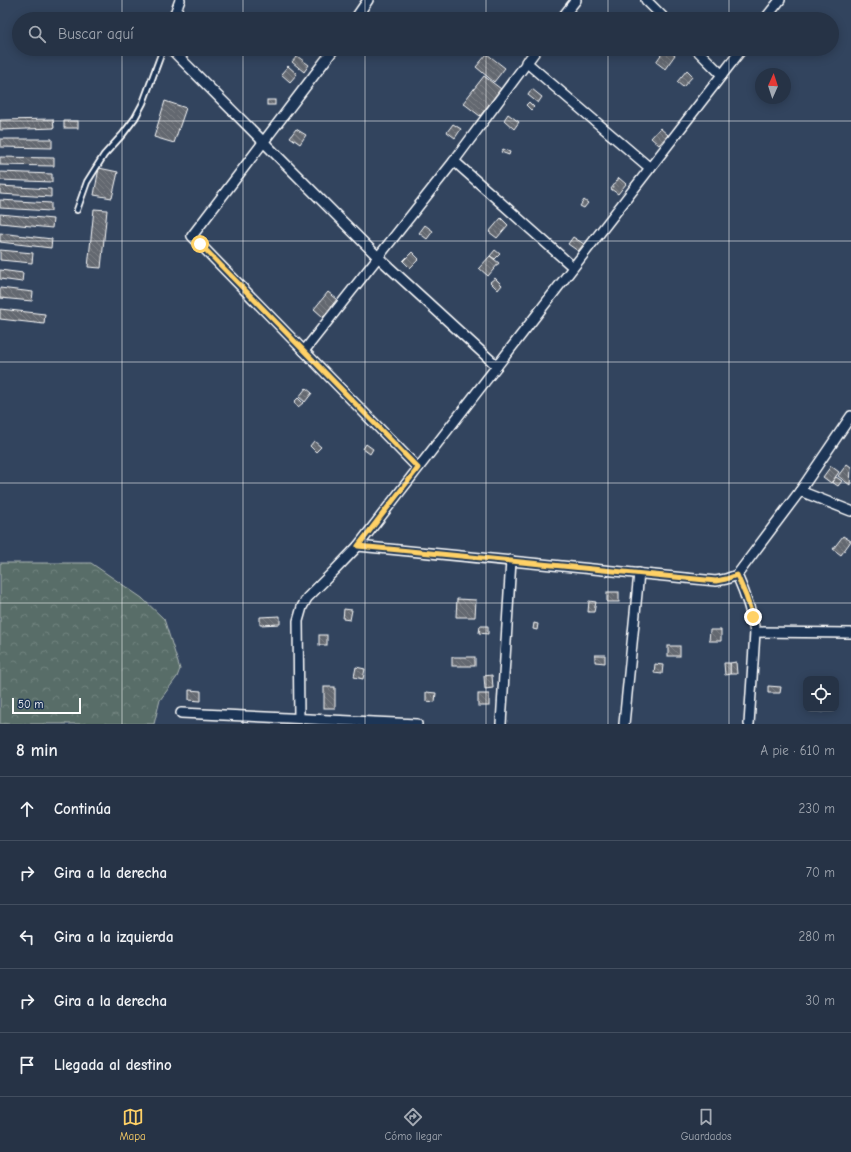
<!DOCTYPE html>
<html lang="es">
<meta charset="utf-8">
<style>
body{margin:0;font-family:"Comic Neue",sans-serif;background:#323f51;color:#f1f3f6}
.controls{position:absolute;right:12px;bottom:12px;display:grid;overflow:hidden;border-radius:8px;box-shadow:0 2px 10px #0003}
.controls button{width:36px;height:36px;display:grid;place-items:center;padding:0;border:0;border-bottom:1px solid #424e5f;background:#263346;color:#f1f3f6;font:20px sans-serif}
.compass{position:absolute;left:755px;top:68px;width:36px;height:36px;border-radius:50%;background:#263346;box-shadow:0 2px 10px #0003;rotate:3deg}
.scale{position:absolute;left:12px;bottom:10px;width:69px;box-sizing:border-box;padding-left:4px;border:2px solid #fff;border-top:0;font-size:11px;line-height:14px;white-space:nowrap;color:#fff;-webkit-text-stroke:3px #1d3557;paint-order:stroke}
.stop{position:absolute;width:12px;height:12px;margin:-9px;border:3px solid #ffd166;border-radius:50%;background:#fff}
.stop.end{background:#ffd166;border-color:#fff;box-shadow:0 1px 4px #0008}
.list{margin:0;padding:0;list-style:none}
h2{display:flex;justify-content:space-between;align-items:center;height:52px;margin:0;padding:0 16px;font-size:17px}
h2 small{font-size:13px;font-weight:400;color:#a4aab3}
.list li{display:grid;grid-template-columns:26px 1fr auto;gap:12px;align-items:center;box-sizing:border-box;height:64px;padding:0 16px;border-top:1px solid #424e5f}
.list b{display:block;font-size:15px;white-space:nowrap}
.list em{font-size:13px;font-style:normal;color:#a4aab3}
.icon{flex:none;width:22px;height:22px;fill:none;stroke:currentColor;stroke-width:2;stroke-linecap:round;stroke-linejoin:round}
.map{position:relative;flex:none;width:851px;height:724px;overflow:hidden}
.search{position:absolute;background:#263346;box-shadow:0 2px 10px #0003;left:12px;right:12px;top:12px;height:44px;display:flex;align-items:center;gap:10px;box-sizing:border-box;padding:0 14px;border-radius:22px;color:#a4aab3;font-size:15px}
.sheet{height:372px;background:#263346}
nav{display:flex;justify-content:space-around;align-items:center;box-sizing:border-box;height:56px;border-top:1px solid #424e5f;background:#263346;font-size:11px;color:#a4aab3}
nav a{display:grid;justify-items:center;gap:2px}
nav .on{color:#ffd166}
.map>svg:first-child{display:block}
.forest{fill:url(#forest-crowns);stroke:#acb6b4}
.building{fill:url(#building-back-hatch);stroke:#fff}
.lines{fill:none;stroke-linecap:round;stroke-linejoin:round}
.service-casing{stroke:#fff;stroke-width:8}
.minor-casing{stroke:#fff;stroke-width:12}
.service{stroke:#1d3557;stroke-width:4.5}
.minor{stroke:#1d3557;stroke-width:9}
.route{stroke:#ffd166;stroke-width:5}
.grid{fill:none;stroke:#fff;stroke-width:1;stroke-opacity:0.55}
</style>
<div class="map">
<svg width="851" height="724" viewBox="0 0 851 724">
<defs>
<pattern id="forest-crowns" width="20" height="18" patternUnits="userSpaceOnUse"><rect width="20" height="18" fill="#586d68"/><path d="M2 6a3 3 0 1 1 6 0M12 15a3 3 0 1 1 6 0" fill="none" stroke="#71837f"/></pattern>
<pattern id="building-back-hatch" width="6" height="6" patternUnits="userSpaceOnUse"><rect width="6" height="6" fill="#64686f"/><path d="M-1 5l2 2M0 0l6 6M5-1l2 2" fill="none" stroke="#7b7f85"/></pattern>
</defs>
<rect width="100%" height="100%" fill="#32445e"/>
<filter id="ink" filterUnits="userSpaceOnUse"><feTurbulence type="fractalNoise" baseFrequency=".025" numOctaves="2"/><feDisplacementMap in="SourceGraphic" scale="8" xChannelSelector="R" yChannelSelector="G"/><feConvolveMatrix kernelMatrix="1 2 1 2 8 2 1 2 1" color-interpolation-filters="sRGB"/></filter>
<g filter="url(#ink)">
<path class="forest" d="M 0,563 L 91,563 L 142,598 L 164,619 L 180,669 L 177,677 L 160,700 L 154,724 L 0,724 Z"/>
<g class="building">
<path d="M 665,49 L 675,55 L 665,69 L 656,62 Z"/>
<path d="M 487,54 L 505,68 L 494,82 L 476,67 Z"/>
<path d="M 297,56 L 309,65 L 304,72 L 292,62 Z"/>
<path d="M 288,66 L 297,74 L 290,82 L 281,74 Z"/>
<path d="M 687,70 L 693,76 L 683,87 L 677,82 Z"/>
<path d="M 484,76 L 501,89 L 480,116 L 463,103 Z"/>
<path d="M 532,89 L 542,97 L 538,103 L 528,95 Z"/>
<rect x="267" y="100" width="8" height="5"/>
<path d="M 165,101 L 186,108 L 174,143 L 154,137 Z"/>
<path d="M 529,102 L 534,107 L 531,110 L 526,105 Z"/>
<path d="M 508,114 L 519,122 L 514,129 L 504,120 Z"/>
<path d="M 53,119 L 54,128 L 0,130 L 0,120 Z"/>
<rect x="64" y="121" width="14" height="7"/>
<path d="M 453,124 L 461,129 L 455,138 L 447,132 Z"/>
<path d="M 660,128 L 668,135 L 659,145 L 651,138 Z"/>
<path d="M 296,129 L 306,135 L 300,144 L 290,137 Z"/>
<path d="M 0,139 L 52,139 L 52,148 L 0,147 Z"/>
<path d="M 503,149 L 510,152 L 509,155 L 501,152 Z"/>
<path d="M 0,157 L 54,158 L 54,166 L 0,165 Z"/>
<path d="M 99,168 L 118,172 L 112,198 L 94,195 Z"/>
<path d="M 0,172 L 52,174 L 52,182 L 0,180 Z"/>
<path d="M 619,178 L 626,184 L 618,194 L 611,189 Z"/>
<path d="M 0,186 L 51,189 L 51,197 L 0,194 Z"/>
<path d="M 0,200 L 51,203 L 51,211 L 0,208 Z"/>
<path d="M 584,200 L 588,203 L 584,208 L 580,206 Z"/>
<path d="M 94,209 L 107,210 L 101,268 L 88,267 Z"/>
<path d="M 0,214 L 53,219 L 52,228 L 0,223 Z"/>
<path d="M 501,218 L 508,225 L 497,238 L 489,232 Z"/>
<path d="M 425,225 L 433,231 L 427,239 L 419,233 Z"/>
<path d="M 0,233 L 52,239 L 51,248 L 0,242 Z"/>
<path d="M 573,237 L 584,244 L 578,251 L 568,244 Z"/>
<path d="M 0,250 L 33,253 L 32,263 L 0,260 Z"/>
<path d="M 495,250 L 500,254 L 495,259 L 490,256 Z"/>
<path d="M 412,252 L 419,259 L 410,268 L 403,261 Z"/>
<path d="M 490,256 L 499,263 L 488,276 L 479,268 Z"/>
<path d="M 0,270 L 23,273 L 22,282 L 0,279 Z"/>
<path d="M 495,278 L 502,285 L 498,290 L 490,282 Z"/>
<path d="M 0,288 L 33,292 L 32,301 L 0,298 Z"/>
<path d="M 328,292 L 337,299 L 323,317 L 314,309 Z"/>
<path d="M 0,309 L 45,314 L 44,324 L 0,319 Z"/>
<path d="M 306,388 L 312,393 L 305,402 L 299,397 Z"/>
<path d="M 298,398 L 303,403 L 298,407 L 294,402 Z"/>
<path d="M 314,441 L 321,447 L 316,452 L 310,446 Z"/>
<path d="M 366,444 L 373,449 L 370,454 L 363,449 Z"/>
<path d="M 847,464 L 851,467 L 850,485 L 838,476 Z"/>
<path d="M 831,466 L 839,472 L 831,483 L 823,477 Z"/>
<path d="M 836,477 L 842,481 L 838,486 L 832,482 Z"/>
<path d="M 843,536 L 851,541 L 841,555 L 833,549 Z"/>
<rect x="607" y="592" width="12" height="10"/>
<path d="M 457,599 L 476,600 L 475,617 L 456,617 Z"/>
<path d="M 589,601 L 596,602 L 594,612 L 588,612 Z"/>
<path d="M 344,609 L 352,610 L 350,620 L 343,619 Z"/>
<path d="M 280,616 L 280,624 L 260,625 L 260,617 Z"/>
<path d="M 534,623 L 538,624 L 537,630 L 533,629 Z"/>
<path d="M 480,626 L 488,626 L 488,634 L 479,633 Z"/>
<path d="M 710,630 L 721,630 L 721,641 L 709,641 Z"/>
<rect x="319" y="635" width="8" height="10"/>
<rect x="668" y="646" width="12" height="10"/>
<path d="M 595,655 L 605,655 L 605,663 L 595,662 Z"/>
<rect x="452" y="657" width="23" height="9"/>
<path d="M 736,662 L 737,674 L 730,674 L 730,663 Z"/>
<path d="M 724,663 L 730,663 L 730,674 L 725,675 Z"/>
<path d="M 655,664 L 663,665 L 662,674 L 654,673 Z"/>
<path d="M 356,667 L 365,669 L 363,679 L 354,677 Z"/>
<path d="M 492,675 L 493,688 L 485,689 L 484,676 Z"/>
<path d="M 768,686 L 781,687 L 780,693 L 768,693 Z"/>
<rect x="324" y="687" width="11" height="21"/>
<path d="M 189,690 L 201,691 L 201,701 L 189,700 Z"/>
<path d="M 426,692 L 436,693 L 435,702 L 426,701 Z"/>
<rect x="478" y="694" width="11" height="12"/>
<path d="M 812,709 L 825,709 L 824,712 L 812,711 Z"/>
</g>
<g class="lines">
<g class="service-casing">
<path id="service" d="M 77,210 L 87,182 L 104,155 L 123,134 L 135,118 L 143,103 L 163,49"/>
</g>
<g class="minor-casing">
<g id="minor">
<path d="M 646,0 L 665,19"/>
<path d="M 173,19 L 180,0"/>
<path d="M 355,19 L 368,0"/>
<path d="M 561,19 L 576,0"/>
<path d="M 765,19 L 780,0"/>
<path d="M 171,49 L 378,257 L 497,366"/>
<path d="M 334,49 L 192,236 L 418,468"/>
<path d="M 696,49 L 722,75"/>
<path d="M 526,62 L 650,168"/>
<path d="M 454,161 L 573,267"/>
<path d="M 304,351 L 454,161 L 537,49"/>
<path d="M 800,491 L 851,511"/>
<path d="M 358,546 L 716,581 L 726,579 L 737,575"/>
<path d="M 755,632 L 851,633"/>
<path d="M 181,713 L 417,724"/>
<path d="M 299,718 L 298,621 L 302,607 L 307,598 L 334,571 L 358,546 L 742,49"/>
<path d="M 501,724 L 511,560"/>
<path d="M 624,724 L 639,573"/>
<path d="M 749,724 L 755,632 C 752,611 745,593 737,575 L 800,491 L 851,416"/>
</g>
</g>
<use href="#service" class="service"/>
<use href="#minor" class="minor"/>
</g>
</g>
<g class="lines" filter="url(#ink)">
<path class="route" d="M 200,244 L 418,468 L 358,546 L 716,581 L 726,579 L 737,575 L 746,596 L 753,617"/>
</g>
<path class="grid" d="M 122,0 L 122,19M 243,0 L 243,19M 365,0 L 365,19M 486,0 L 486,19M 608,0 L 608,19M 729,0 L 729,19M 122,49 L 122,724M 243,49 L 243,724M 365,49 L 365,724M 486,49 L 486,724M 608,49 L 608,724M 729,49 L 729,724M 0,121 L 851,121M 0,241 L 851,241M 0,362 L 851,362M 0,483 L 851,483M 0,603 L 851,603"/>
</svg>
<div class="controls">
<button><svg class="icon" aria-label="locate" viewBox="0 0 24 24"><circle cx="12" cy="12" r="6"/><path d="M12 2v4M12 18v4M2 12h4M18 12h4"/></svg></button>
</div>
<svg class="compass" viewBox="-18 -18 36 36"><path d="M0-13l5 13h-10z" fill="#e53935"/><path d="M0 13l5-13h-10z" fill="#a4aab3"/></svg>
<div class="scale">50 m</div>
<div class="stop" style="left:200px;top:244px"></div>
<div class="stop end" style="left:753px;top:617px"></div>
<div class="search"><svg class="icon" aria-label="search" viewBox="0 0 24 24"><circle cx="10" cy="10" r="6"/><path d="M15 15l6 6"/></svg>Buscar aquí</div>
</div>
<section class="sheet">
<h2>8 min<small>A pie · 610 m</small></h2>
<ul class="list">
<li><svg class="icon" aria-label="ahead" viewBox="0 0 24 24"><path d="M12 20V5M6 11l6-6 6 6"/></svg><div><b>Continúa</b></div><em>230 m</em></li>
<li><svg class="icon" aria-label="right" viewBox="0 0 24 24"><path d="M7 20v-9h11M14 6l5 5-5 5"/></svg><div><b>Gira a la derecha</b></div><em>70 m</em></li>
<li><svg class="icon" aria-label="left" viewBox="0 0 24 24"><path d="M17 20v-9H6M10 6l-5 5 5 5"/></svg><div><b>Gira a la izquierda</b></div><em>280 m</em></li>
<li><svg class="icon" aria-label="right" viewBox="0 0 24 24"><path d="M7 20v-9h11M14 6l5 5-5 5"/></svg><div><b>Gira a la derecha</b></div><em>30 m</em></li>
<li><svg class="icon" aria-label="arrive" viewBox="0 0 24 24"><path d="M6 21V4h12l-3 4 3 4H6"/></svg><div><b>Llegada al destino</b></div></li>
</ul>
</section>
<nav>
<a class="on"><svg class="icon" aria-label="map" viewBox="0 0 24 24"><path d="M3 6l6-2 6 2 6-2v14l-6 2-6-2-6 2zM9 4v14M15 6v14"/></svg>Mapa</a>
<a><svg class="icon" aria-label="directions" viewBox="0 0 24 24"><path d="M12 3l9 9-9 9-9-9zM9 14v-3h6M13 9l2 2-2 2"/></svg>Cómo llegar</a>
<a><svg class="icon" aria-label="saved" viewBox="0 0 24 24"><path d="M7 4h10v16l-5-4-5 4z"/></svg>Guardados</a>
</nav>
